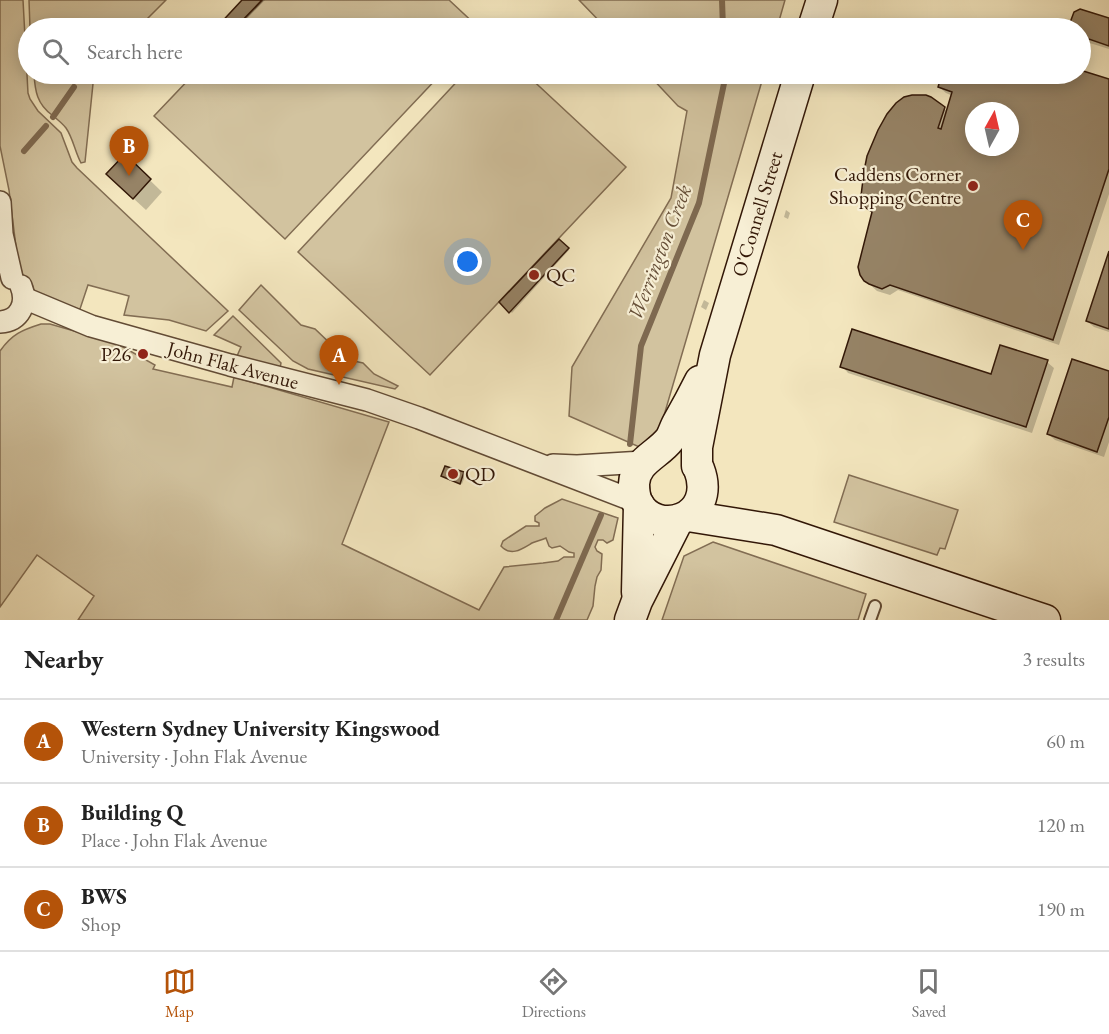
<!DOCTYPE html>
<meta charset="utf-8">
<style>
body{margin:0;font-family:"EB Garamond",serif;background:#f2f2f2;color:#222}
.compass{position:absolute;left:965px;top:102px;width:54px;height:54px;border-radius:50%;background:#fff;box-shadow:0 3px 15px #0003;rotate:8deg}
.you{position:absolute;left:468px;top:262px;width:21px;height:21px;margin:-15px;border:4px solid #fff;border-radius:50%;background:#1a73e8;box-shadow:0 0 0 9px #1a73e833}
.badge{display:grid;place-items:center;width:39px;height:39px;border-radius:50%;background:#b45309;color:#fff;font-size:20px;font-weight:700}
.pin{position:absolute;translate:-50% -50px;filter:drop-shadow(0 2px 3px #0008)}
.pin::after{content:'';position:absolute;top:32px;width:21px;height:18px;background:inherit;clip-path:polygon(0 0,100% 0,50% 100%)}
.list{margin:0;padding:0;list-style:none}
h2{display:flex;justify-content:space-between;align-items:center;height:78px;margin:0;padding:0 24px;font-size:26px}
h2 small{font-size:20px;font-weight:400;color:#767676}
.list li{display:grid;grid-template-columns:39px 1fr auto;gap:18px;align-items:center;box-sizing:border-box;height:84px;padding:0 24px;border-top:2px solid #e0e0e0}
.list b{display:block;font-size:22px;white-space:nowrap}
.list p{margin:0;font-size:20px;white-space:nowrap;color:#767676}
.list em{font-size:20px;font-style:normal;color:#767676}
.icon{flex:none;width:33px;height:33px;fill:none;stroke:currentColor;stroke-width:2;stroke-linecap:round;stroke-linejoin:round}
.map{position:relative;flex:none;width:1109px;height:620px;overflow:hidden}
.search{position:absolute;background:#fff;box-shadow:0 3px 15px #0003;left:18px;right:18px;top:18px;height:66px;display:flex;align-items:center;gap:15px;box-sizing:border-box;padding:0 21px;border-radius:33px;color:#767676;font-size:22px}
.sheet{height:330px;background:#fff}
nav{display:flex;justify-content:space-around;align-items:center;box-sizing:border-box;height:84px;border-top:2px solid #e0e0e0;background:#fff;font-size:16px;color:#767676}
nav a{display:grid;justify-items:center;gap:3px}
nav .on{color:#b45309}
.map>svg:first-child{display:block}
.green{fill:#d2c39f;stroke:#826d53;stroke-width:1.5}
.shadow{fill:#0003;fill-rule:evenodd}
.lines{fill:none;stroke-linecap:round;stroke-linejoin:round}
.stream{stroke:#7e6950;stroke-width:6}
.building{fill:#968366;stroke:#321707;stroke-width:1.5;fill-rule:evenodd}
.lane-casing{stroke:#624b35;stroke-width:14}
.street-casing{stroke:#624b35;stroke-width:24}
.secondary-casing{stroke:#321707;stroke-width:33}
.lane{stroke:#f7efd5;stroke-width:10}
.street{stroke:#f7efd5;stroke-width:21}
.secondary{stroke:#f7efd5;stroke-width:30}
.poi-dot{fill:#8f2418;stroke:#f7efd5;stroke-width:2}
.labels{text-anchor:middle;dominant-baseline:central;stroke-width:4.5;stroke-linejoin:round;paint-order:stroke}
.poi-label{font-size:20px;fill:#321707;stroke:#f7efd5;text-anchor:end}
.street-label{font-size:20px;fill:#321707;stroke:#f7efd5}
.water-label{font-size:21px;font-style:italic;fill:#654e37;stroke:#f7efd5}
</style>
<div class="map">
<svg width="1109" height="620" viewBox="0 0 1109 620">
<rect width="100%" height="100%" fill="#f3e6be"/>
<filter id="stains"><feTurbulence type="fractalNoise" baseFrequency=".00333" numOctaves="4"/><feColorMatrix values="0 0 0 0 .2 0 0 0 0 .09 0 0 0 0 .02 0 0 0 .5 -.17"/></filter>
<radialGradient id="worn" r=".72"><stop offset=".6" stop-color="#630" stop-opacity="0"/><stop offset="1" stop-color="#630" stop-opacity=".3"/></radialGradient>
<g class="green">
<path d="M 0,0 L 23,0 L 28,93 L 30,99 L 38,111 L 61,133 L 72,162 L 77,168 L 228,311 L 206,331 L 169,320 L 124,315 L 129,296 L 88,285 L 80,309 L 65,307 L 38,295 L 23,276 L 17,255 L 9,190 L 0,146 Z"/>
<path d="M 29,0 L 166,0 L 138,28 L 30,28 Z"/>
<path d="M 263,0 L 449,0 L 479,28 L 236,28 Z"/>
<path d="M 579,0 L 785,0 L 777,28 L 606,28 Z"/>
<path d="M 34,74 L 94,74 L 85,162 L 81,163 C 75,152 73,138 66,128 C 62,123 57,119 52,115 C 37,104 35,91 34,74 Z"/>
<path d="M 194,74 L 441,74 L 285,239 L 154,116 Z"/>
<path d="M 464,74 L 526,74 L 626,167 L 430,375 L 298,252 Z"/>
<path d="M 648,74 L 764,74 L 653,453 L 569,416 L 572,367 L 671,198 L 687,111 L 678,106 Z"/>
<path d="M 261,285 L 301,325 L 315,329 L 336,349 L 329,349 L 330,356 L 363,363 L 374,374 L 398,386 L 395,389 L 308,369 L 293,361 L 239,310 Z"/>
<path d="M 233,316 L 281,363 L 280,368 L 237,356 L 241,347 L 214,335 Z"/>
<path d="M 41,324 L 50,324 L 116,343 L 155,365 L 153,369 L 232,387 L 234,377 L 389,422 L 342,544 L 479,610 L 504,567 L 543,563 L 558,561 L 564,557 L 574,557 L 574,553 L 569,552 L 560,546 L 552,548 L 549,546 L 546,538 C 542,540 537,541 532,543 C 522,549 511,557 501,546 L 503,541 L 526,526 L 539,526 L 539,523 L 535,521 L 535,516 L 545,508 L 562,499 L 618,518 L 613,540 L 607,543 L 603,540 L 598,540 L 595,547 L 597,551 L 602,554 L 601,570 L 597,577 L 595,586 L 593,606 L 587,620 L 78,620 L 94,596 L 37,555 L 0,607 L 0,351 C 12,334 22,330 41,324 Z"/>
<path d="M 849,475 L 958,510 L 945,549 L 940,548 L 937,555 L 834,522 Z"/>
<path d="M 713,542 L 866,594 L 858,620 L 662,620 L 684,556 Z"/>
</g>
<g class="shadow">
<path d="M 244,0 L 265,0 L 238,28 L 218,28 Z"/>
<path d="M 1075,13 L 1109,20 L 1109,49 L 1080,40 L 1080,28 L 1070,28 Z"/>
<path d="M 944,74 L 1080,74 L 1109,81 L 1109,194 L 1059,345 L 898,290 L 890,295 L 877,291 L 865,280 L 873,213 L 867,207 L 938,103 L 948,112 L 953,96 L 946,93 L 939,87 ZM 974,111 L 1010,111 L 1010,147 L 974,147 Z"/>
<path d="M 125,156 L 162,192 L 146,210 L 120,186 Z"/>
<path d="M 786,210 L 790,213 L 788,219 L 784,217 Z"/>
<path d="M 559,241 L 569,250 L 512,313 L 501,302 Z"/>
<path d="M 1109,256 L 1109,332 L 1094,327 L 1087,321 Z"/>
<path d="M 704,300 L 709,303 L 706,310 L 701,307 Z"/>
<path d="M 1047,362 L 1054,368 L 1032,433 L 848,373 L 842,366 L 992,376 Z"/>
<path d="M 1109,373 L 1109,442 L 1104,457 L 1055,440 L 1048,434 Z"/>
<path d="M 463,474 L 465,476 L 462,484 L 443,476 Z"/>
</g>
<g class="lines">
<g class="stream">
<path d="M 722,0 L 723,28"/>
<path d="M 53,117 L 74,87"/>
<path d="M 24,151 L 46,126"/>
<path d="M 630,444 L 641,346 L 699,203 L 726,74"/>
<path d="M 556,620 L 601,515"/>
</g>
</g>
<g class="building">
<path d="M 242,0 L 262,0 L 235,28 L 216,28 Z"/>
<path d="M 1080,9 L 1109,18 L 1109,46 L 1080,36 L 1080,28 L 1068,28 L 1074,12 Z"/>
<path d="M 1080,70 L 1109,79 L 1109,169 L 1053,340 L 890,285 L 882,289 L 869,284 L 864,281 L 860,275 L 858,267 L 872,212 L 866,208 L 862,202 L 861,196 L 864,171 L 867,156 L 878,130 L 887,114 L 896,103 L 904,97 L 912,95 L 926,95 L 931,97 L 945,107 L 938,128 L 941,129 L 952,92 L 938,87 L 942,74 L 1080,74 ZM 974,111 L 1010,111 L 1010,147 L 974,147 Z"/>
<path d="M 125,154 L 151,179 L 133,199 L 106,174 Z"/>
<path d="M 559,239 L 569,248 L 509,313 L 499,302 Z"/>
<path d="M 1109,251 L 1109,329 L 1086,321 Z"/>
<path d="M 852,329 L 991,374 L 1000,345 L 1048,360 L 1026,427 L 840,367 Z"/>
<path d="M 1072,359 L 1109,371 L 1109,417 L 1097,452 L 1047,434 Z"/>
<path d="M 445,466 L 464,472 L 460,484 L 441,476 Z"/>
</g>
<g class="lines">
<g class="lane-casing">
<path id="lane" d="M 870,620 L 875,606"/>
</g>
<g class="street-casing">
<g id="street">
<path d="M 0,202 L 2,234 L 12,278"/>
<path d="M 24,298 L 91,326 L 230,365 L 367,400 L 419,418 L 637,502"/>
<path d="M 0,322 C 20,321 28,303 21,286"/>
<path d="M 553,465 L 577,466 L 643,462"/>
</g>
</g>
<g class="secondary-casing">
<g id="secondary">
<path d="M 813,28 L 822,0"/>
<path d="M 697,466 L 697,447 L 715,355 L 800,74"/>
<path d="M 699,469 C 718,519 656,539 637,502 C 635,497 634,490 634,484 C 635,461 658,455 670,439 C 673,434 675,427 678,422 C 686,408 693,395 700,381"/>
<path d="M 688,516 L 776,530 L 1045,620"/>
<path d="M 637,592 L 639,505"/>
<path d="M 630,620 L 637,601 L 678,520"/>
</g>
</g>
<use href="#lane" class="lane"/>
<use href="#street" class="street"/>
<use href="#secondary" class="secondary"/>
</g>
<g class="poi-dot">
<circle cx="973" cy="186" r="6"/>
<circle cx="534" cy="275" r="6"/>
<circle cx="143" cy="354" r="6"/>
<circle cx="453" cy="474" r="6"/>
</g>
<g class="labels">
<g class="poi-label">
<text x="961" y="174">Caddens Corner<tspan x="961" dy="23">Shopping Centre</tspan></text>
<text x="546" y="275" text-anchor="start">QC</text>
<text x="131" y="354">P26</text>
<text x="465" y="474" text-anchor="start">QD</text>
</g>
<g class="street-label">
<text transform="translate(757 214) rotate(-73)">O'Connell Street</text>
<text transform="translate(233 365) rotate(15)">John Flak Avenue</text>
</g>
<g class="water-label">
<text transform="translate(659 252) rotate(-69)">Werrington Creek</text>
</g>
</g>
<rect width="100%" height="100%" filter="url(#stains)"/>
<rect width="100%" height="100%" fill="url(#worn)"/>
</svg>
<svg class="compass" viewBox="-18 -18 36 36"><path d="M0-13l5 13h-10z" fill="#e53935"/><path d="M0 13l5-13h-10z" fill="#767676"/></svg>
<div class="you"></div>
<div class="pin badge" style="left:339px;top:385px">A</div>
<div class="pin badge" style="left:129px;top:176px">B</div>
<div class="pin badge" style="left:1023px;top:250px">C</div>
<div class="search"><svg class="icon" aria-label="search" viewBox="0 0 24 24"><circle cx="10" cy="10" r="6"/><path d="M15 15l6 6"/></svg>Search here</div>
</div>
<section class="sheet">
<h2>Nearby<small>3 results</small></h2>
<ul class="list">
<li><span class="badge">A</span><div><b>Western Sydney University Kingswood</b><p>University · John Flak Avenue</p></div><em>60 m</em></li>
<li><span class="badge">B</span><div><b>Building Q</b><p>Place · John Flak Avenue</p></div><em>120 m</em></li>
<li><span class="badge">C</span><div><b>BWS</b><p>Shop</p></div><em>190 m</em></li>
</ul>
</section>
<nav>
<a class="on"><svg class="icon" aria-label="map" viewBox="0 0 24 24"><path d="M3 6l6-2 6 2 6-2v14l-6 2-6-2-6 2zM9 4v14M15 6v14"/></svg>Map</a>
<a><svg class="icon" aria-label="directions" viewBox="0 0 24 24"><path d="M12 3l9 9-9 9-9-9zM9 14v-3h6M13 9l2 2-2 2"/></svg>Directions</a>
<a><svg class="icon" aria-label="saved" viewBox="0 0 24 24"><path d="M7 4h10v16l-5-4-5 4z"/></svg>Saved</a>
</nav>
